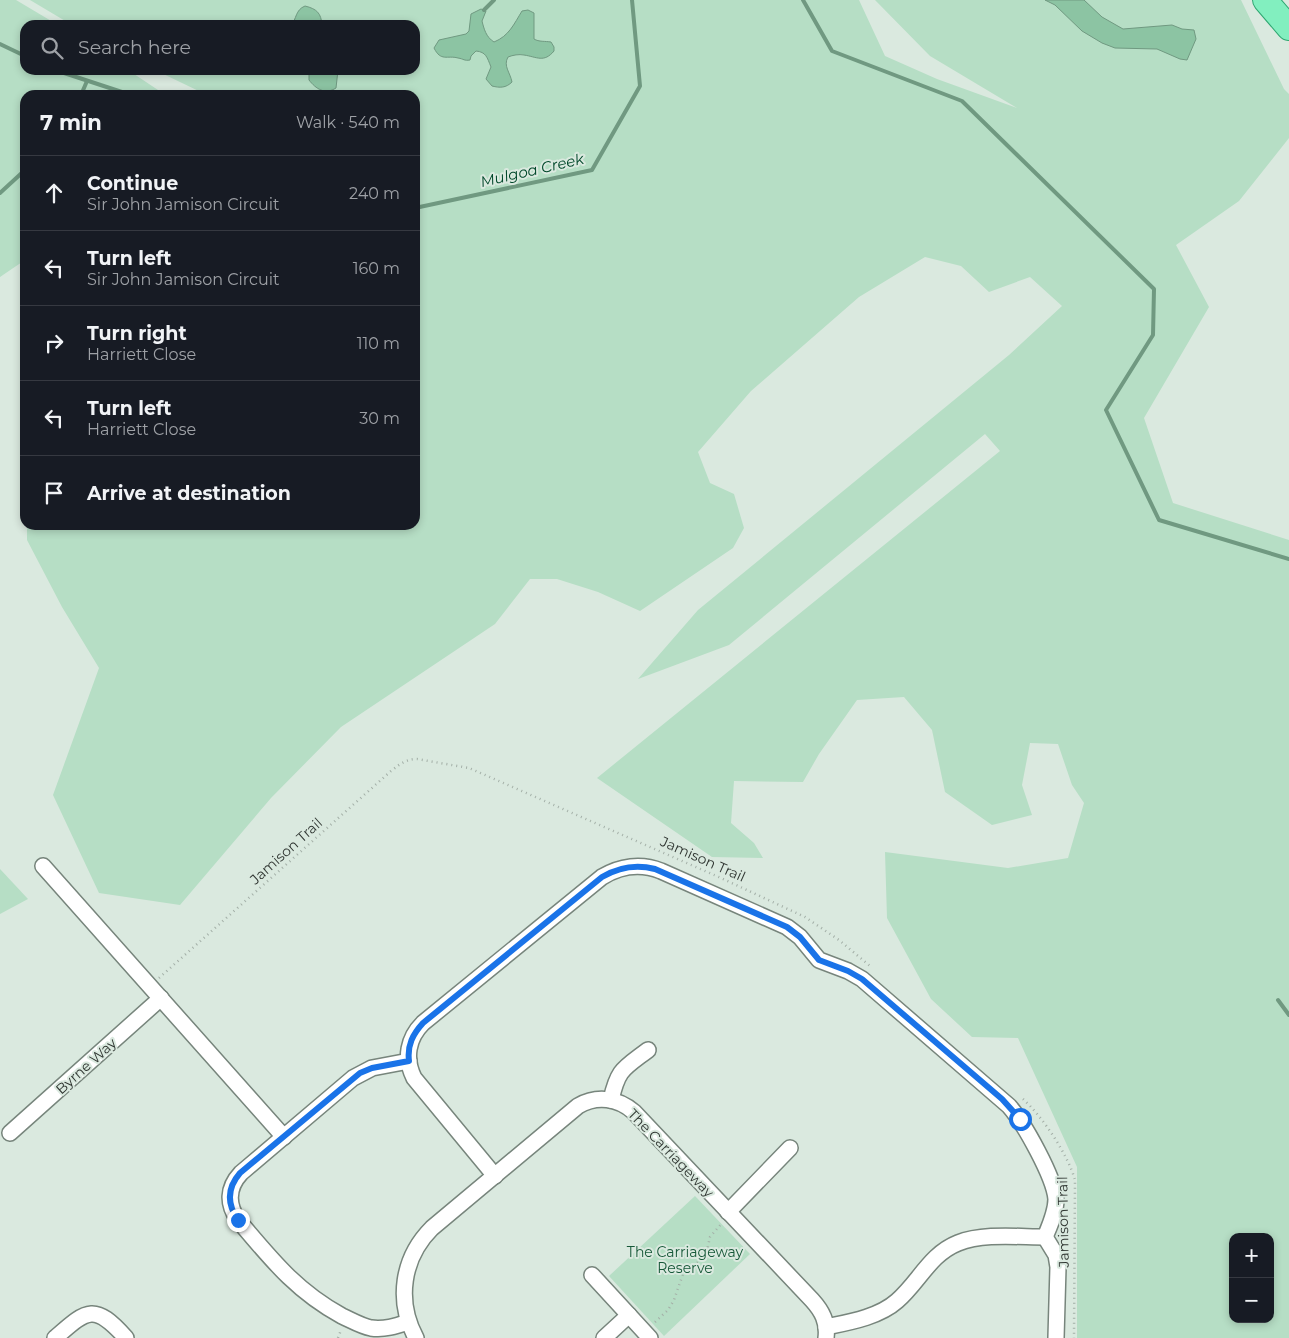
<!DOCTYPE html>
<meta charset="utf-8">
<style>
body{margin:0;font-family:Montserrat,sans-serif;background:#242831;color:#f1f3f6}
.controls{position:absolute;right:15px;bottom:15px;display:grid;overflow:hidden;border-radius:10px;box-shadow:0 2px 8px #0003}
.controls button{width:45px;height:45px;display:grid;place-items:center;padding:0;border:0;border-bottom:1px solid #363941;background:#171b24;color:#f1f3f6;font:25px sans-serif}
.stop{position:absolute;width:15px;height:15px;margin:-11px;border:4px solid #1a73e8;border-radius:50%;background:#fff}
.stop.end{background:#1a73e8;border-color:#fff;box-shadow:0 1px 5px #0008}
.list{margin:0;padding:0;list-style:none}
h2{display:flex;justify-content:space-between;align-items:center;height:65px;margin:0;padding:0 20px;font-size:21px}
h2 small{font-size:16px;font-weight:400;color:#9ea1a6}
.list li{display:grid;grid-template-columns:32px 1fr auto;gap:15px;align-items:center;box-sizing:border-box;height:75px;padding:0 20px;border-top:1px solid #363941}
.list b{display:block;font-size:19px;white-space:nowrap}
.list p{margin:0;font-size:16px;white-space:nowrap;color:#9ea1a6}
.list em{font-size:16px;font-style:normal;color:#9ea1a6}
.icon{flex:none;width:28px;height:28px;fill:none;stroke:currentColor;stroke-width:2;stroke-linecap:round;stroke-linejoin:round}
.map{position:relative;flex:none;width:1289px;height:1338px;overflow:hidden}
.search{position:absolute;background:#171b24;box-shadow:0 2px 8px #0003;left:20px;top:20px;width:400px;height:55px;display:flex;align-items:center;gap:12px;box-sizing:border-box;padding:0 18px;border-radius:15px;color:#9ea1a6;font-size:19px}
.panel{position:absolute;background:#171b24;box-shadow:0 2px 8px #0003;left:20px;top:90px;width:400px;height:440px;border-radius:15px}
.map>svg:first-child{display:block}
.green{fill:#b6dec5;fill-rule:evenodd}
.water{fill:#8cc4a3;stroke:#709981}
.lines{fill:none;stroke-linecap:round;stroke-linejoin:round}
.stream{stroke:#709981;stroke-width:4}
.street-casing{stroke:#77857c;stroke-width:18}
.primary-casing{stroke:#2fa771;stroke-width:26}
.path{stroke:#a3afa7;stroke-width:2.5;stroke-dasharray:1 4;stroke-linecap:butt}
.street{stroke:#fff;stroke-width:15}
.primary{stroke:#82efbf;stroke-width:24}
.route{stroke:#1a73e8;stroke-width:6}
.labels{text-anchor:middle;dominant-baseline:central;stroke-width:4;stroke-linejoin:round;paint-order:stroke}
.street-label{font-size:14px;fill:#2f3531;stroke:#dae9df}
.park-label{font-size:14px;fill:#165838;stroke:#dae9df}
.water-label{font-size:15px;font-style:italic;fill:#00482a;stroke:#dae9df}
</style>
<div class="map">
<svg width="1289" height="1338" viewBox="0 0 1289 1338">
<rect width="100%" height="100%" fill="#dae9df"/>
<g class="green">
<path d="M 0,0 L 16,0 L 58,25 L 25,25 L 25,70 L 128,70 L 161,92 L 170,95 L 25,95 L 25,260 L 0,277 Z"/>
<path d="M 30,0 L 859,0 L 885,56 L 937,79 L 1017,108 L 930,56 L 875,0 L 1241,0 L 1284,89 L 1289,94 L 1289,138 L 1239,201 L 1176,245 L 1209,307 L 1144,418 L 1173,503 L 1289,540 L 1289,1338 L 1077,1338 L 1077,1167 L 1018,1038 L 972,1037 L 931,999 L 887,918 L 885,852 L 1008,868 L 1068,858 L 1084,803 L 1072,785 L 1058,744 L 1030,743 L 1022,785 L 1032,815 L 992,825 L 945,792 L 932,730 L 904,697 L 857,700 L 819,754 L 803,782 L 734,781 L 731,823 L 754,843 L 763,858 L 712,857 L 597,778 L 1000,451 L 985,434 L 729,645 L 638,679 L 698,610 L 1009,355 L 1062,306 L 1030,277 L 989,292 L 961,266 L 925,257 L 859,297 L 751,391 L 698,452 L 710,483 L 734,494 L 744,528 L 733,548 L 640,611 L 598,592 L 557,579 L 530,579 L 495,624 L 341,727 L 271,798 L 180,905 L 99,893 L 53,795 L 99,668 L 62,607 L 27,540 L 27,525 L 415,525 L 415,95 L 207,95 L 155,70 L 415,70 L 415,25 L 72,25 ZM 1233,1237 L 1270,1237 L 1270,1319 L 1233,1319 Z"/>
<path d="M 0,869 L 28,899 L 0,914 Z"/>
<path d="M 695,1196 L 750,1254 L 664,1336 L 609,1276 Z"/>
</g>
<g class="water">
<path d="M 1045,0 L 1084,0 L 1102,17 L 1123,29 L 1172,25 L 1182,29 L 1194,30 L 1196,39 L 1187,60 L 1180,59 L 1157,49 L 1115,48 L 1102,43 L 1082,31 L 1055,5 Z"/>
<path d="M 305,6 C 317,9 321,13 322,25 L 291,25 C 297,19 295,10 305,6 Z"/>
<path d="M 481,9 L 486,11 L 482,21 C 484,29 486,37 494,42 C 509,36 514,24 522,11 L 528,10 L 534,13 L 534,39 C 539,42 545,41 551,42 L 554,47 L 554,51 C 544,63 537,57 524,55 C 519,54 513,55 508,57 C 503,66 510,72 512,82 C 506,88 500,88 492,86 L 486,79 L 491,67 C 487,57 486,52 476,51 L 471,56 L 470,60 C 464,61 464,59 458,58 C 447,55 441,62 434,48 L 439,40 L 466,34 L 469,31 L 471,14 Z"/>
<path d="M 309,70 L 338,70 L 336,88 C 325,95 316,89 309,80 Z"/>
</g>
<g class="lines">
<g class="stream">
<path d="M 803,0 L 832,51 L 962,101 L 1154,289 L 1153,335 L 1106,410 L 1159,520 L 1289,559"/>
<path d="M 484,10 L 494,0"/>
<path d="M 0,44 L 25,56"/>
<path d="M 55,70 L 131,95"/>
<path d="M 81,95 L 87,81"/>
<path d="M 0,193 L 25,170"/>
<path d="M 415,208 L 592,170 L 640,86 L 632,0"/>
<path d="M 1278,1000 L 1289,1015"/>
</g>
<g class="street-casing">
<g id="street">
<path d="M 43,866 L 284,1137"/>
<path d="M 611,1100 C 618,1069 623,1069 648,1050"/>
<path d="M 10,1133 L 161,998"/>
<path d="M 495,1176 L 414,1078 C 404,1058 408,1038 423,1023 L 602,877 C 620,866 641,863 661,871 L 787,927 L 800,937 L 819,960 L 848,971 L 862,979 L 1009,1106 C 1024,1123 1054,1177 1056,1199 C 1056,1212 1050,1225 1045,1237"/>
<path d="M 728,1212 L 790,1148"/>
<path d="M 1045,1237 L 1056,1255 L 1058,1267 L 1056,1338"/>
<path d="M 592,1275 L 650,1338"/>
<path d="M 408,1322 C 396,1326 384,1330 371,1328 C 361,1326 351,1320 342,1316 C 296,1291 271,1259 238,1220 C 227,1204 227,1188 241,1173 L 353,1078 L 372,1068 L 409,1061"/>
<path d="M 826,1327 C 850,1322 879,1317 897,1301 C 919,1282 930,1254 958,1243 C 983,1233 1018,1237 1045,1237"/>
<path d="M 55,1338 C 87,1310 94,1302 126,1338"/>
<path d="M 416,1338 C 396,1301 402,1258 432,1228 L 578,1106 C 597,1095 618,1098 634,1112 L 812,1300 C 822,1311 828,1322 826,1338"/>
<path d="M 604,1338 L 629,1315"/>
</g>
</g>
<g class="primary-casing">
<path id="primary" d="M 1265,0 L 1289,28"/>
</g>
<g class="path">
<path d="M 159,978 L 391,771 C 400,764 406,759 417,759 L 469,768 L 721,878 L 805,917 L 839,940 L 870,966"/>
<path d="M 1023,1099 C 1043,1117 1068,1155 1075,1180 L 1074,1338"/>
<path d="M 655,1322 L 668,1310 L 674,1300 L 683,1274 L 687,1269 L 700,1261 L 706,1255 L 710,1237 L 722,1223"/>
<path d="M 338,1338 L 341,1330"/>
</g>
<use href="#street" class="street"/>
<use href="#primary" class="primary"/>
</g>
<g class="lines">
<path class="route" d="M 238,1220 C 227,1204 227,1188 240,1173 L 360,1073 L 372,1068 L 409,1061 C 407,1045 413,1034 423,1023 L 602,877 C 619,867 636,864 655,869 L 787,927 L 800,937 L 819,960 L 848,971 L 862,979 L 1002,1099 L 1020,1119"/>
</g>
<g class="labels">
<g class="street-label">
<text transform="translate(286 851) rotate(-42)">Jamison Trail</text>
<text transform="translate(703 859) rotate(24)">Jamison Trail</text>
<text transform="translate(86 1066) rotate(-42)">Byrne Way</text>
<text transform="translate(671 1153) rotate(46)">The Carriageway</text>
<text transform="translate(1063 1222) rotate(-91)">Jamison Trail</text>
</g>
<g class="park-label">
<text x="685" y="1252">The Carriageway<tspan x="685" dy="16">Reserve</tspan></text>
</g>
<g class="water-label">
<text transform="translate(532 170) rotate(-13)">Mulgoa Creek</text>
</g>
</g>
</svg>
<div class="controls">
<button>+</button>
<button>−</button>
</div>
<div class="stop" style="left:1020px;top:1119px"></div>
<div class="stop end" style="left:238px;top:1220px"></div>
<div class="search"><svg class="icon" aria-label="search" viewBox="0 0 24 24"><circle cx="10" cy="10" r="6"/><path d="M15 15l6 6"/></svg>Search here</div>
<section class="panel">
<h2>7 min<small>Walk · 540 m</small></h2>
<ul class="list">
<li><svg class="icon" aria-label="ahead" viewBox="0 0 24 24"><path d="M12 20V5M6 11l6-6 6 6"/></svg><div><b>Continue</b><p>Sir John Jamison Circuit</p></div><em>240 m</em></li>
<li><svg class="icon" aria-label="left" viewBox="0 0 24 24"><path d="M17 20v-9H6M10 6l-5 5 5 5"/></svg><div><b>Turn left</b><p>Sir John Jamison Circuit</p></div><em>160 m</em></li>
<li><svg class="icon" aria-label="right" viewBox="0 0 24 24"><path d="M7 20v-9h11M14 6l5 5-5 5"/></svg><div><b>Turn right</b><p>Harriett Close</p></div><em>110 m</em></li>
<li><svg class="icon" aria-label="left" viewBox="0 0 24 24"><path d="M17 20v-9H6M10 6l-5 5 5 5"/></svg><div><b>Turn left</b><p>Harriett Close</p></div><em>30 m</em></li>
<li><svg class="icon" aria-label="arrive" viewBox="0 0 24 24"><path d="M6 21V4h12l-3 4 3 4H6"/></svg><div><b>Arrive at destination</b></div></li>
</ul>
</section>
</div>
